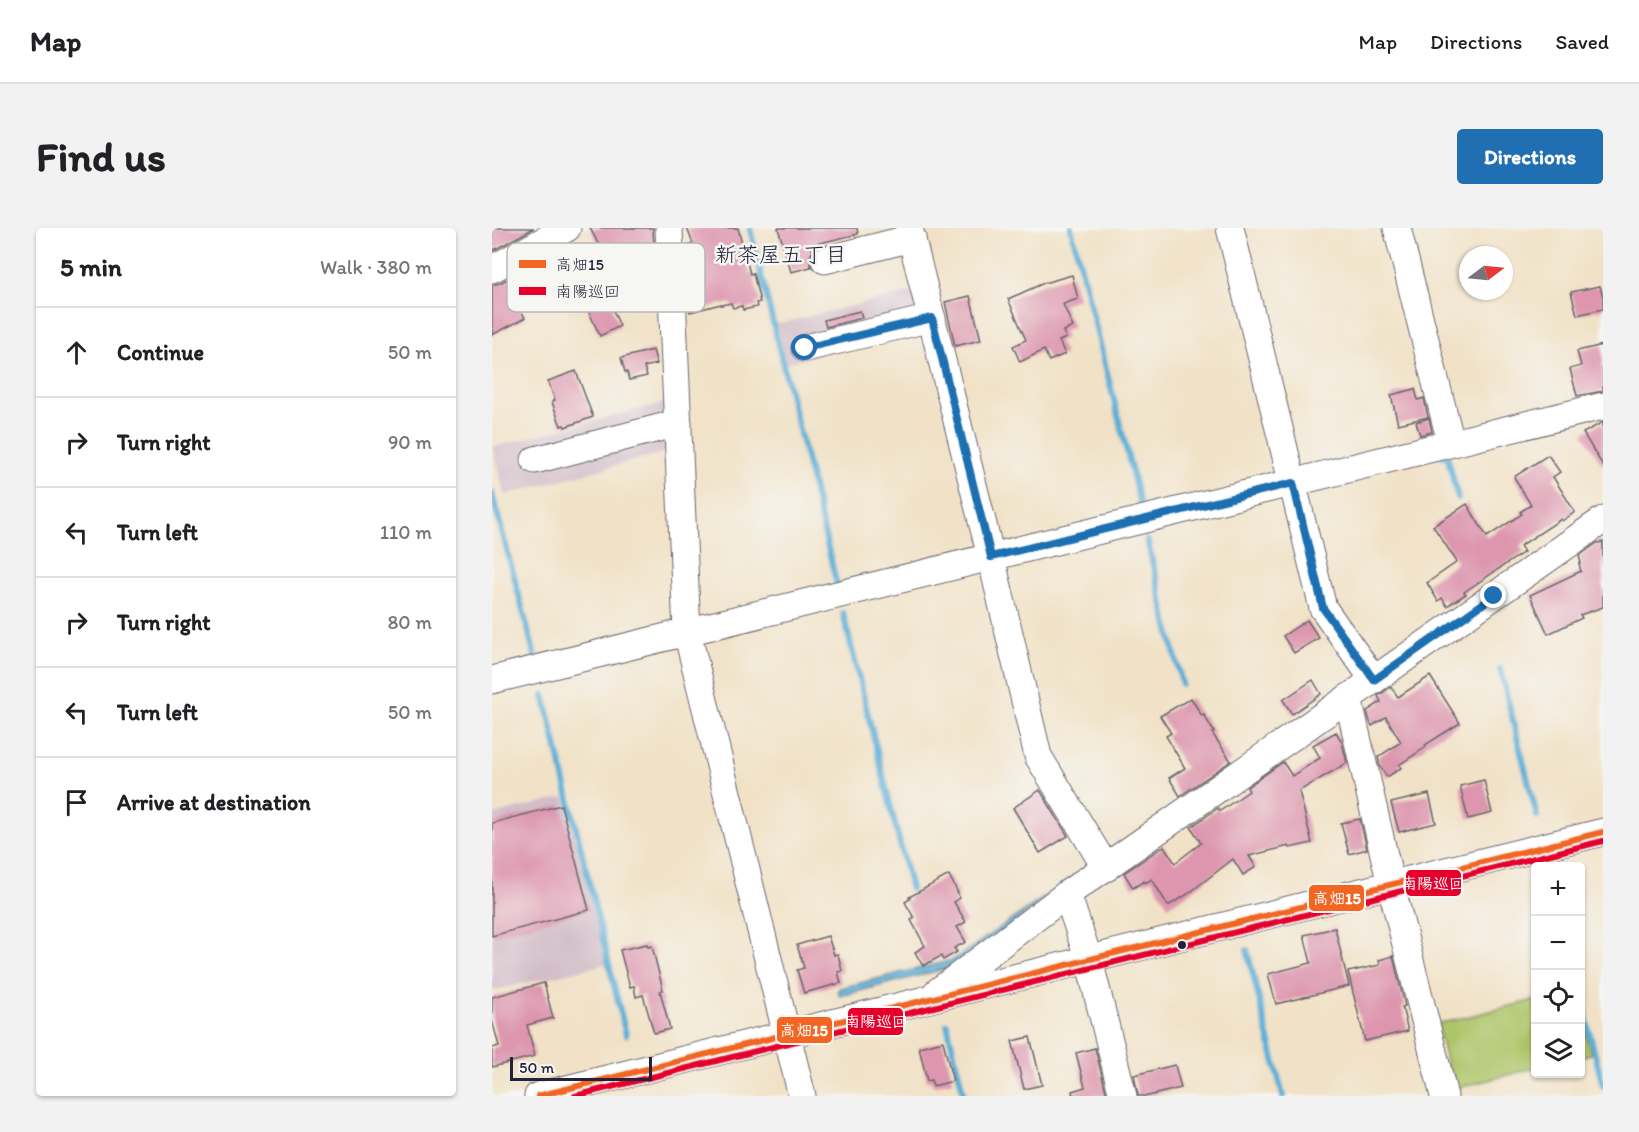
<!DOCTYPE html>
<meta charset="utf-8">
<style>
body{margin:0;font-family:Itim,"Klee One",sans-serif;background:#f2f2f2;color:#202124}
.controls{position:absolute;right:18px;bottom:18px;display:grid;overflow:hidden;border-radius:6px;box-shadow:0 2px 4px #0004}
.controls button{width:54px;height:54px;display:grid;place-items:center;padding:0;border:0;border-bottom:2px solid #e0e0e0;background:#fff;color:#202124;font:30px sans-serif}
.compass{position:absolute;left:967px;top:18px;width:54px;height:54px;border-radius:50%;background:#fff;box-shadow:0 2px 4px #0004;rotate:74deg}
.scale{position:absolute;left:18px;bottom:15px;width:142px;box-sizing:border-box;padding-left:6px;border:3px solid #22223b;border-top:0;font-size:16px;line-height:21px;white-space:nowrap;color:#22223b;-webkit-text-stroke:4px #f6f6f2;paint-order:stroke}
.stop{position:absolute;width:18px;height:18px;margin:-14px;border:4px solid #1f6fb2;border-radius:50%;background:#fff}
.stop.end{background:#1f6fb2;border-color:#fff;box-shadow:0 2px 6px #0008}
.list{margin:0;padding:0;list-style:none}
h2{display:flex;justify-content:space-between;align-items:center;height:78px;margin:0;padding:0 24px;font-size:26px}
h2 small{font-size:20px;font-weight:400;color:#757577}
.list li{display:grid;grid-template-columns:39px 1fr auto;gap:18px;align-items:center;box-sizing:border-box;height:90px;padding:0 24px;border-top:2px solid #e0e0e0}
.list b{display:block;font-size:22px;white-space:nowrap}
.list em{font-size:20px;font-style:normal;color:#757577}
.icon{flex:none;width:33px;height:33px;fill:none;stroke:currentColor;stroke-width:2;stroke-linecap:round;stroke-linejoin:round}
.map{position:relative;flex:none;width:1111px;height:868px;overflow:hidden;border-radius:6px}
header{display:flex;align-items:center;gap:36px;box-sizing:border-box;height:84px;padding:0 30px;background:#fff;border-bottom:2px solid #e0e0e0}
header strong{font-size:28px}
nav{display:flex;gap:33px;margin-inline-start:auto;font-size:21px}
.intro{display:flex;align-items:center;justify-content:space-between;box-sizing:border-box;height:144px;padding:0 36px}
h1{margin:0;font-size:42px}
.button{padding:15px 27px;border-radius:6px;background:#1f6fb2;color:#fff;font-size:21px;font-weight:700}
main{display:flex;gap:36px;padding:0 36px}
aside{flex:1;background:#fff;border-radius:6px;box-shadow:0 2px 4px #0004}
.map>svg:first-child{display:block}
.industrial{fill:#d2bdc8}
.green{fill:#aec468;stroke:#687352;stroke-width:1.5}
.water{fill:#5baed6;stroke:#3e6888;stroke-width:1.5}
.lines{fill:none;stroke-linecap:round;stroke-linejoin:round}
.stream{stroke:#5baed6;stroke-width:6}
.building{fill:#dd96ae}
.minor-casing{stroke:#6a656c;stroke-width:29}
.minor{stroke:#fff;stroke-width:27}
.bus-1-casing{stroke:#f6f6f2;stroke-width:10}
.bus-2-casing{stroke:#f6f6f2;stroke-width:10}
.bus-1{stroke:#f26522;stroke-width:6}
.bus-2{stroke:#e4002b;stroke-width:6}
.route{stroke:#1f6fb2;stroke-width:8}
.bus-dot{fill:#22223b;stroke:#f6f6f2;stroke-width:2}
.labels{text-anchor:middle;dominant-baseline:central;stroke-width:5;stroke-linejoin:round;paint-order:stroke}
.neighbourhood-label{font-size:22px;fill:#22223b;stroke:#f6f6f2}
.key{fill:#f6f6f2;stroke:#b6b6bb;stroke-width:1.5}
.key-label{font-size:16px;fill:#22223b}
.line-badge{stroke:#f6f6f2;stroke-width:2}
.badge-label{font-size:16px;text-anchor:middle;font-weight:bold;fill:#fff}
</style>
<header>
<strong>Map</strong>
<nav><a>Map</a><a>Directions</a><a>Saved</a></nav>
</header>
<div class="intro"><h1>Find us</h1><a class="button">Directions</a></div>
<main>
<aside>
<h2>5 min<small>Walk · 380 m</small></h2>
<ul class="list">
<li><svg class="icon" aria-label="ahead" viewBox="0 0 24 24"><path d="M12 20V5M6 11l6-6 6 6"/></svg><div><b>Continue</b></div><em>50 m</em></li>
<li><svg class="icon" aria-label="right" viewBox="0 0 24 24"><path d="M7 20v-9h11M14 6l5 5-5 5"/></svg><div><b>Turn right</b></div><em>90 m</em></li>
<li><svg class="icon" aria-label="left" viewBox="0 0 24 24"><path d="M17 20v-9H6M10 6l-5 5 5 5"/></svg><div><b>Turn left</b></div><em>110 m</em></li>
<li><svg class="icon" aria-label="right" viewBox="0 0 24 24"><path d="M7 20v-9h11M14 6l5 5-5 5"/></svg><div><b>Turn right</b></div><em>80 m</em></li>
<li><svg class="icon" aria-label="left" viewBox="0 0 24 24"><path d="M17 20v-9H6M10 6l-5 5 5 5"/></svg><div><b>Turn left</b></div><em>50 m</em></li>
<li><svg class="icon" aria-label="arrive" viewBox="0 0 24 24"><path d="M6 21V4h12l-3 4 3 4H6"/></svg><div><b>Arrive at destination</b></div></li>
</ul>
</aside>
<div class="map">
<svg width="1111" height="868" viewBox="0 0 1111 868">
<rect width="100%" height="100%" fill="#f6f6f2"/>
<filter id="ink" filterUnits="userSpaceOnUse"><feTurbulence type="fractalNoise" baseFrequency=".0167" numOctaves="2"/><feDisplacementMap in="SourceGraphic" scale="12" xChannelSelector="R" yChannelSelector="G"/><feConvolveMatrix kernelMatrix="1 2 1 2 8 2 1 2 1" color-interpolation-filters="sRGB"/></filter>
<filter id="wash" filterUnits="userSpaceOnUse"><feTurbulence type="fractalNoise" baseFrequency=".008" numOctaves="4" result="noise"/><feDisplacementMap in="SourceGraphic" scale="24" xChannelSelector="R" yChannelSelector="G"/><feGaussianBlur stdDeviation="1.35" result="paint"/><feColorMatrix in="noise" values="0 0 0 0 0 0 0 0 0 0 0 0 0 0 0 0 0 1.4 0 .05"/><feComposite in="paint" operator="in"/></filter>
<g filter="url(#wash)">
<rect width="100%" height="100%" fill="#f1e2c7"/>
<g class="industrial">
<path d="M 423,63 L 433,102 L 294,135 L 285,96 Z"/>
<path d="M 176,174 L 178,223 L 13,267 L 0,219 Z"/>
<path d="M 72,569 L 114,736 L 0,763 L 0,587 Z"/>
</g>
<g class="green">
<path d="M 1043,772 L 1043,840 L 961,861 L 945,796 Z"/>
<path d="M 1088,784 L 1099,826 L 1089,829 L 1088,829 Z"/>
</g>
<path class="water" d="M 602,635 L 464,738 L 348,768 L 346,762 L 348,760 L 461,732 Z"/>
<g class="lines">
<g class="stream">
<path d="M 579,0 L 649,280"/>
<path d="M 258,1 L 345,357"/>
<path d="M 951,228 L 955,227 L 966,270"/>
<path d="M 0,265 L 44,432"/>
<path d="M 655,312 L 690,456"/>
<path d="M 351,385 L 419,661"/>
<path d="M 1008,441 L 1045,588"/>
<path d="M 52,467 L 134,807"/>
<path d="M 755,722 L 791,868"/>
<path d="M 1088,767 L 1111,858"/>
<path d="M 455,796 L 472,868"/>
</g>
</g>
<g id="blocks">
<g class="building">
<path d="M 0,0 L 42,0 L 0,23 Z"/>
<path d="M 98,0 L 161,0 L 163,44 L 129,57 L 115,23 L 111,25 Z"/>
<path d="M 195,0 L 246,0 L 258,46 L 261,45 L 268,74 L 264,75 L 265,79 L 251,82 L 250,78 L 241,80 L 239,75 L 229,77 L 229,76 L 198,84 L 196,66 L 199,65 L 195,48 L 194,18 L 201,16 Z"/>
<path d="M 286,0 L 365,0 L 366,6 L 319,17 L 321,23 L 318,28 L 318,35 L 319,39 L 299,44 Z"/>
<path d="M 38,38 L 46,62 L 23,70 L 33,90 L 0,107 L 0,57 L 8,55 Z"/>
<path d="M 580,47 L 586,71 L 571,76 L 581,99 L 571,103 L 574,110 L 567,113 L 573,126 L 557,133 L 552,122 L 528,134 L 521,118 L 534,112 L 516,71 L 552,55 Z"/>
<path d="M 127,56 L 135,73 L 120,80 L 128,98 L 108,108 L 92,73 Z"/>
<path d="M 1108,58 L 1111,69 L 1111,81 L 1085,87 L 1079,64 Z"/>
<path d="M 478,68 L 489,112 L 463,118 L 453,74 Z"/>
<path d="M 368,83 L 370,90 L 334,99 L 332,92 Z"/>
<path d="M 1111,117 L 1111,163 L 1085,168 L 1078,141 L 1089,138 L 1085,123 Z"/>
<path d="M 161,122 L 165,136 L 152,139 L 155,148 L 137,152 L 135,144 L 133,144 L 129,130 Z"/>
<path d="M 84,143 L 101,189 L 73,199 L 72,197 L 69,198 L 60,174 L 63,172 L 56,153 Z"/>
<path d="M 923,161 L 926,172 L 932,170 L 936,189 L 906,196 L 899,167 Z"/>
<path d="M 937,190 L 940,204 L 928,207 L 924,194 Z"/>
<path d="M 1111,194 L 1111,238 L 1091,205 Z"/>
<path d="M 1056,227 L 1068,244 L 1061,249 L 1083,284 L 1070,293 L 1069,291 L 1028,318 L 1032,324 L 972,364 L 974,366 L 955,378 L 950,370 L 946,373 L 935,355 L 965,334 L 941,298 L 975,276 L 995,309 L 1030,286 L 1028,284 L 1039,277 L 1022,249 Z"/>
<path d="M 1111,314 L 1111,379 L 1088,387 L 1090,390 L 1056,406 L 1038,367 L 1089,343 L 1087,336 L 1089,335 L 1087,328 L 1105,315 Z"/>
<path d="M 815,392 L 827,410 L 802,425 L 791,408 Z"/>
<path d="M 938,448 L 968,495 L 933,517 L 934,519 L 907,537 L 909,540 L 895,549 L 888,539 L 886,529 L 909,514 L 894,489 L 880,498 L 878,494 L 875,483 L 889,474 L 886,468 L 899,459 L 906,469 Z"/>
<path d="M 821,452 L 829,466 L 800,486 L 791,472 Z"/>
<path d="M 699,470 L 710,488 L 712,487 L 722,504 L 720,505 L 739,533 L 688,568 L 677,550 L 693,540 L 674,508 L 679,505 L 668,488 Z"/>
<path d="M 844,504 L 850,514 L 855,535 L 807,563 L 820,615 L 798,620 L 797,618 L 757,628 L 764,639 L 751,647 L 741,631 L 696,666 L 676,678 L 660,651 L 653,655 L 652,653 L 641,660 L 632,645 L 672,618 L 683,635 L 709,615 L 699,599 L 726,580 L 728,583 L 757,563 L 755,559 L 791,534 L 800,548 L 828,530 L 821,517 Z"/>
<path d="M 992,552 L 1000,585 L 976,591 L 968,558 Z"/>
<path d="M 548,562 L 576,608 L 548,625 L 521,580 Z"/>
<path d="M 937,566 L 944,595 L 907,604 L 899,575 Z"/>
<path d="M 69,577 L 97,682 L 0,708 L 0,595 Z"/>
<path d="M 868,591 L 875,621 L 857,626 L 849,595 Z"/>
<path d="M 457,647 L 466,665 L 465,665 L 468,670 L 462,674 L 474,694 L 465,699 L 474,714 L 462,720 L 465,724 L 451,732 L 449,728 L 431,738 L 423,724 L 433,718 L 419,692 L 422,690 L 413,674 L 418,671 L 417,669 Z"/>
<path d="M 843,700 L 857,758 L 784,776 L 776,746 L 819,735 L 812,707 Z"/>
<path d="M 336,708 L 342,727 L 346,726 L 350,743 L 346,744 L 349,755 L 312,765 L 305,742 L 312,740 L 305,717 Z"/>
<path d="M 155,716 L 156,719 L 160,718 L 171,762 L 168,763 L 178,801 L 162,805 L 151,767 L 144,769 L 142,758 L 138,759 L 128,722 Z"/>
<path d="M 901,728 L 913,778 L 910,779 L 916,803 L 873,813 L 856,744 L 888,737 L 887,732 Z"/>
<path d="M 52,755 L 61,790 L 35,797 L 43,828 L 0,839 L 0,820 L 7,818 L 0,792 L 0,769 Z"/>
<path d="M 538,809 L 550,857 L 532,861 L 520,813 Z"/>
<path d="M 451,813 L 461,853 L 441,858 L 439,852 L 435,853 L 427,819 Z"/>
<path d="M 603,820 L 615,868 L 581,868 L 580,863 L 593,859 L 584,825 Z"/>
<path d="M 683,837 L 689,860 L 656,868 L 646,868 L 642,847 Z"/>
</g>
</g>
</g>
<g filter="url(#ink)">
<use href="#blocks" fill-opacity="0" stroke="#6a656c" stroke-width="1.5"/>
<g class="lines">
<g class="minor-casing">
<g id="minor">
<path d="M 177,0 L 195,404 L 310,868"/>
<path d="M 417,0 L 499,329 L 546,528 L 614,640"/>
<path d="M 738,0 L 831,380 L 882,452"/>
<path d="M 905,0 L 959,215"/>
<path d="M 333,32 L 420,10"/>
<path d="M 0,41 L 75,0"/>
<path d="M 313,120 L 440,90"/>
<path d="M 43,232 L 186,195"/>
<path d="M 0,452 L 1111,178"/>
<path d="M 856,470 L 899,657 L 952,868"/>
<path d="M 575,666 L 597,732 L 631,868"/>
<path d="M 444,765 L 575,666 L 1111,292"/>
<path d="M 46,868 L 1111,604"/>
</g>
</g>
<use href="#minor" class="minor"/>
<g class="bus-1-casing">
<path id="bus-1" d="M 46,868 L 1111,604"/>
</g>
<g class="bus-2-casing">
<path id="bus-2" d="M 83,868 L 1111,613"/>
</g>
<use href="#bus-1" class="bus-1"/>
<use href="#bus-2" class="bus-2"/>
</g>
</g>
<g class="lines" filter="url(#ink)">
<path class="route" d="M 313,120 L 440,90 L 499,329 L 801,255 L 831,380 L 882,452 L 1002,368"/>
</g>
<circle class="bus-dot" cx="690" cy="717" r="5"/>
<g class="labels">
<g class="neighbourhood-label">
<text x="289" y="26">新茶屋五丁目</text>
</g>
</g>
<rect x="15" y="15" width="198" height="69" rx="9" class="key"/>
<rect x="27" y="32" width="27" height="8" fill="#f26522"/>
<rect x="27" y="59" width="27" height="8" fill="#e4002b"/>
<g class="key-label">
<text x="64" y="42">高畑15</text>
<text x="64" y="69">南陽巡回</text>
</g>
<g class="line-badge">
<rect x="913" y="641" width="57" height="28" rx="6" fill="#e4002b"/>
<rect x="816" y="656" width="57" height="28" rx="6" fill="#f26522"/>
<rect x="355" y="779" width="57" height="29" rx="6" fill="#e4002b"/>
<rect x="284" y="788" width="57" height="28" rx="6" fill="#f26522"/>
</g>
<g class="badge-label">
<text x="941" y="661">南陽巡回</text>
<text x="845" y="676">高畑15</text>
<text x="384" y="799">南陽巡回</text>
<text x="312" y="808">高畑15</text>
</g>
</svg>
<div class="controls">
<button>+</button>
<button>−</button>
<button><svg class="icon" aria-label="locate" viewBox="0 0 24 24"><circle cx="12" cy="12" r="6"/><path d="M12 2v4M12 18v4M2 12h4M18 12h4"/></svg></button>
<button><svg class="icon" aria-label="layers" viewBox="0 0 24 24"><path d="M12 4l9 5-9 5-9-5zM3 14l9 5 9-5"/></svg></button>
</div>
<svg class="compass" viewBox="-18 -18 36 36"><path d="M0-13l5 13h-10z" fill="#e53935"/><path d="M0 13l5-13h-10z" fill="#757577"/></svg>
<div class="scale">50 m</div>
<div class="stop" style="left:313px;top:120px"></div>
<div class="stop end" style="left:1002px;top:368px"></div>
</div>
</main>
